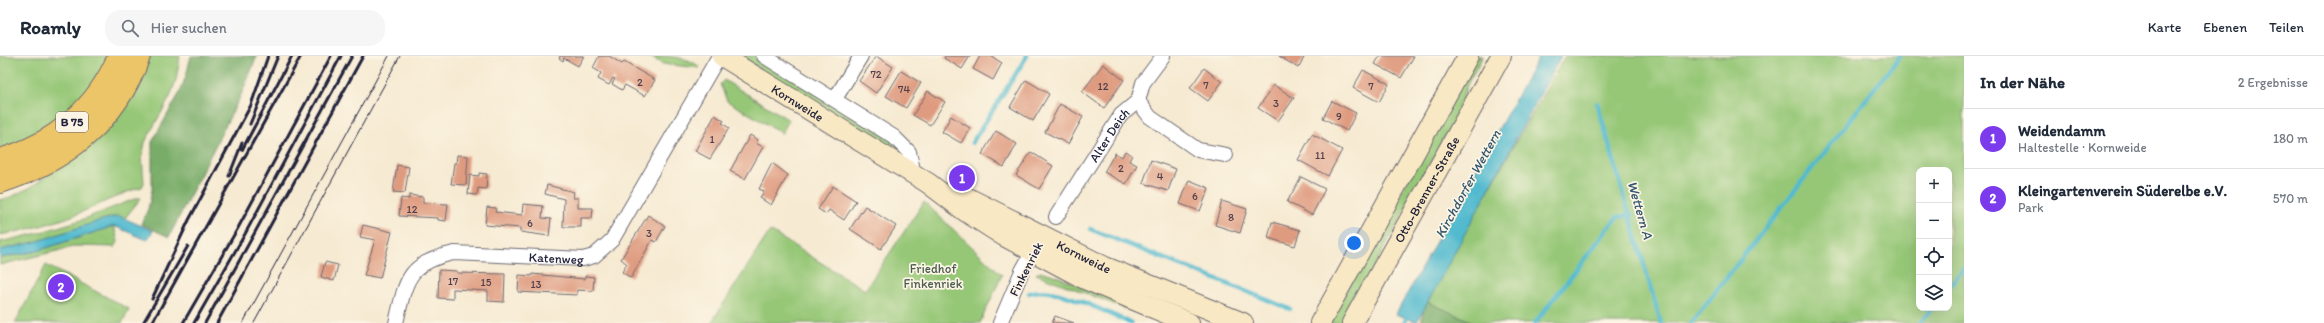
<!DOCTYPE html>
<html lang="de">
<meta charset="utf-8">
<style>
body{margin:0;font-family:Itim,sans-serif;background:#f6f6f7;color:#1f2937}
.controls{position:absolute;right:12px;bottom:12px;display:grid;overflow:hidden;border-radius:8px;box-shadow:0 4px 16px #0002}
.controls button{width:36px;height:36px;display:grid;place-items:center;padding:0;border:0;border-bottom:1px solid #e0e1e3;background:#fff;color:#1f2937;font:20px sans-serif}
.you{position:absolute;left:1354px;top:187px;width:14px;height:14px;margin:-10px;border:3px solid #fff;border-radius:50%;background:#1a73e8;box-shadow:0 0 0 6px #1a73e833}
.badge{display:grid;place-items:center;width:26px;height:26px;border-radius:50%;background:#7c3aed;color:#fff;font-size:13px;font-weight:700}
.pin{position:absolute;translate:-50% -50%;border:2px solid #fff;box-shadow:0 1px 4px #0006}
.list{margin:0;padding:0;list-style:none}
h2{display:flex;justify-content:space-between;align-items:center;height:52px;margin:0;padding:0 16px;font-size:17px}
h2 small{font-size:13px;font-weight:400;color:#747a83}
.list li{display:grid;grid-template-columns:26px 1fr auto;gap:12px;align-items:center;box-sizing:border-box;height:60px;padding:0 16px;border-top:1px solid #e0e1e3}
.list b{display:block;font-size:15px;white-space:nowrap}
.list p{margin:0;font-size:13px;white-space:nowrap;color:#747a83}
.list em{font-size:13px;font-style:normal;color:#747a83}
.icon{flex:none;width:22px;height:22px;fill:none;stroke:currentColor;stroke-width:2;stroke-linecap:round;stroke-linejoin:round}
.map{position:relative;flex:none;width:1964px;height:267px;overflow:hidden}
header{display:flex;align-items:center;gap:24px;box-sizing:border-box;height:56px;padding:0 20px;background:#fff;border-bottom:1px solid #e0e1e3}
header strong{font-size:19px}
nav{display:flex;gap:22px;margin-inline-start:auto;font-size:14px}
.search{width:280px;height:36px;background:#f6f6f7;display:flex;align-items:center;gap:10px;box-sizing:border-box;padding:0 14px;border-radius:16px;color:#747a83;font-size:15px}
main{display:flex}
aside{flex:1;background:#fff}
.map>svg:first-child{display:block}
.green{fill:#96c777;stroke:#5c7459;fill-rule:evenodd}
.forest{fill:#78ac68;stroke:#4d6752}
.water{fill:#51bacf;stroke:#3a6e85}
.lines{fill:none;stroke-linecap:round;stroke-linejoin:round}
.stream{stroke:#51bacf;stroke-width:4.5}
.building{fill:#df9b80}
.street-casing{stroke:#6c6870;stroke-width:16}
.secondary-casing{stroke:#6c6870;stroke-width:22}
.highway-casing{stroke:#6c6870;stroke-width:24}
.street{stroke:#fff;stroke-width:14}
.secondary{stroke:#f8e8c3;stroke-width:20}
.highway{stroke:#edc569;stroke-width:22}
.tram{stroke:#22223b;stroke-width:1}
.rail{stroke:#22223b;stroke-width:3}
.labels{text-anchor:middle;dominant-baseline:central;stroke-width:3.5;stroke-linejoin:round;paint-order:stroke}
.number-label{font-size:11px;fill:#51404c}
.shield{fill:#fcf5e5;stroke:#63616e;stroke-width:1}
.shield-label{font-size:12px;font-weight:bold;fill:#22223b}
.street-label{font-size:13px;fill:#22223b;stroke:#fcf5e5}
.park-label{font-size:13px;fill:#4b5c50;stroke:#fcf5e5}
.water-label{font-size:14px;font-style:italic;fill:#32576f;stroke:#fcf5e5}
</style>
<header>
<strong>Roamly</strong>
<div class="search"><svg class="icon" aria-label="search" viewBox="0 0 24 24"><circle cx="10" cy="10" r="6"/><path d="M15 15l6 6"/></svg>Hier suchen</div>
<nav><a>Karte</a><a>Ebenen</a><a>Teilen</a></nav>
</header>
<main>
<div class="map">
<svg width="1964" height="267" viewBox="0 0 1964 267">
<rect width="100%" height="100%" fill="#fcf5e5"/>
<filter id="ink" filterUnits="userSpaceOnUse"><feTurbulence type="fractalNoise" baseFrequency=".025" numOctaves="2"/><feDisplacementMap in="SourceGraphic" scale="8" xChannelSelector="R" yChannelSelector="G"/><feConvolveMatrix kernelMatrix="1 2 1 2 8 2 1 2 1" color-interpolation-filters="sRGB"/></filter>
<filter id="wash" filterUnits="userSpaceOnUse"><feTurbulence type="fractalNoise" baseFrequency=".012" numOctaves="4" result="noise"/><feDisplacementMap in="SourceGraphic" scale="16" xChannelSelector="R" yChannelSelector="G"/><feGaussianBlur stdDeviation="0.9" result="paint"/><feColorMatrix in="noise" values="0 0 0 0 0 0 0 0 0 0 0 0 0 0 0 0 0 1.4 0 .05"/><feComposite in="paint" operator="in"/></filter>
<g filter="url(#wash)">
<rect width="100%" height="100%" fill="#f6ead2"/>
<g class="green">
<path d="M 0,0 L 111,0 L 93,34 L 47,76 L 0,95 Z"/>
<path d="M 146,0 L 180,0 L 176,24 L 170,41 L 145,86 L 142,102 L 144,127 L 142,131 C 119,138 99,149 77,158 C 52,168 26,174 0,179 L 0,144 L 11,141 L 31,131 L 65,106 Z"/>
<path d="M 649,0 C 663,0 692,0 699,12 L 663,8 Z"/>
<path d="M 739,0 L 755,0 L 892,84 L 902,99 Z"/>
<path d="M 1477,0 L 1483,0 L 1468,27 L 1452,69 L 1343,267 L 1328,267 Z"/>
<path d="M 1565,0 L 1964,0 L 1964,267 L 1475,267 L 1425,245 ZM 1919,114 L 1949,114 L 1949,252 L 1919,252 Z"/>
<path d="M 724,24 L 789,64 L 782,77 L 727,45 L 720,28 Z"/>
<path d="M 137,142 L 141,142 L 125,162 L 112,161 L 35,186 L 0,194 L 0,186 L 38,177 L 81,164 Z"/>
<path d="M 924,146 L 1002,219 L 980,267 L 711,267 L 770,175 L 865,234 Z"/>
<path d="M 114,170 L 118,186 L 115,191 L 77,190 L 0,209 L 0,202 L 37,195 Z"/>
<path d="M 46,209 L 129,253 L 122,267 L 15,267 Z"/>
<path d="M 1040,215 L 1054,219 L 1171,267 L 1163,267 L 1036,218 Z"/>
</g>
<g class="forest">
<path d="M 191,0 L 257,0 L 243,35 L 169,181 L 141,168 L 148,153 L 152,134 L 152,86 L 179,38 L 186,20 Z"/>
<path d="M 1425,245 L 1475,267 L 1421,267 Z"/>
</g>
<g class="water">
<path d="M 1539,0 L 1561,0 L 1417,266 L 1396,258 Z"/>
<path d="M 119,160 L 153,175 L 147,184 L 114,170 L 37,195 L 0,202 L 0,194 L 35,186 L 102,164 Z"/>
</g>
<g class="lines">
<g class="stream">
<path d="M 1597,47 L 1661,267"/>
<path d="M 972,87 L 1027,0"/>
<path d="M 1090,173 L 1290,253"/>
<path d="M 1949,231 L 1964,212"/>
<path d="M 1029,237 C 1054,228 1106,257 1131,267"/>
<path d="M 1404,267 L 1409,258"/>
<path d="M 1535,267 L 1617,161 L 1632,159"/>
<path d="M 1691,267 L 1900,0"/>
<path d="M 1920,267 L 1932,252"/>
</g>
</g>
<g id="blocks">
<g class="building">
<path d="M 560,0 L 584,0 L 578,10 L 564,2 L 563,5 L 559,2 Z"/>
<path d="M 599,0 L 609,0 L 622,8 L 624,6 L 655,24 L 645,40 L 625,29 L 622,34 L 612,28 L 615,23 L 613,22 L 609,29 L 598,23 L 601,17 L 593,12 Z"/>
<path d="M 876,0 L 893,11 L 876,37 L 859,25 Z"/>
<path d="M 945,0 L 970,0 L 962,13 L 944,2 Z"/>
<path d="M 980,0 L 991,0 L 1002,7 L 993,24 L 973,13 Z"/>
<path d="M 1279,0 L 1305,0 L 1298,12 Z"/>
<path d="M 1380,0 L 1414,0 L 1401,22 L 1375,8 Z"/>
<path d="M 1103,8 L 1124,24 L 1104,52 L 1082,36 Z"/>
<path d="M 1204,12 L 1222,26 L 1208,45 L 1190,32 Z"/>
<path d="M 1363,14 L 1389,28 L 1379,46 L 1353,32 Z"/>
<path d="M 901,15 L 921,27 L 906,52 L 886,40 Z"/>
<path d="M 1026,24 L 1049,38 L 1033,65 L 1010,51 Z"/>
<path d="M 1274,29 L 1294,42 L 1278,65 L 1258,52 Z"/>
<path d="M 928,35 L 945,46 L 930,69 L 913,59 Z"/>
<path d="M 1332,45 L 1356,57 L 1347,75 L 1323,62 Z"/>
<path d="M 1060,48 L 1083,61 L 1068,88 L 1045,76 Z"/>
<path d="M 715,59 L 724,65 L 722,67 L 729,72 L 710,103 L 695,95 Z"/>
<path d="M 951,60 L 970,72 L 961,87 L 942,76 Z"/>
<path d="M 996,75 L 1017,88 L 1004,111 L 982,98 Z"/>
<path d="M 1312,78 L 1342,94 L 1328,120 L 1298,104 Z"/>
<path d="M 750,79 L 758,84 L 756,87 L 763,91 L 745,123 L 730,115 Z"/>
<path d="M 1125,95 L 1132,99 L 1129,105 L 1137,109 L 1126,128 L 1104,116 L 1115,97 L 1122,101 Z"/>
<path d="M 1031,96 L 1053,110 L 1039,133 L 1016,119 Z"/>
<path d="M 457,99 L 468,100 L 466,129 L 451,128 L 454,107 L 456,107 Z"/>
<path d="M 1151,104 L 1176,113 L 1168,135 L 1143,127 Z"/>
<path d="M 772,107 L 788,119 L 771,149 L 760,142 L 764,135 L 759,133 Z"/>
<path d="M 397,109 L 409,111 L 405,137 L 393,136 Z"/>
<path d="M 479,117 L 487,118 L 486,133 L 478,132 L 477,139 L 468,138 L 470,119 L 479,120 Z"/>
<path d="M 1301,121 L 1325,133 L 1312,159 L 1287,146 Z"/>
<path d="M 1189,124 L 1209,132 L 1200,155 L 1180,148 Z"/>
<path d="M 547,129 L 574,136 L 573,142 L 578,142 L 578,152 L 593,152 L 592,162 L 581,162 L 581,171 L 563,171 L 564,143 L 545,138 Z"/>
<path d="M 833,130 L 856,145 L 844,164 L 829,154 L 826,158 L 818,153 Z"/>
<path d="M 409,139 L 423,141 L 423,147 L 448,148 L 446,165 L 438,164 L 438,162 L 399,160 L 401,142 L 409,143 Z"/>
<path d="M 1222,145 L 1247,153 L 1240,177 L 1215,169 Z"/>
<path d="M 523,148 L 543,150 L 542,162 L 551,163 L 549,180 L 520,176 L 520,172 L 485,169 L 487,151 L 496,152 L 495,156 L 522,159 Z"/>
<path d="M 865,150 L 896,170 L 881,193 L 850,173 Z"/>
<path d="M 648,159 L 665,170 L 656,186 L 652,184 L 631,222 L 622,216 L 627,208 L 621,203 Z"/>
<path d="M 1272,166 L 1300,174 L 1295,190 L 1268,182 Z"/>
<path d="M 363,169 L 392,176 L 380,222 L 364,219 L 375,184 L 360,181 Z"/>
<path d="M 325,206 L 338,209 L 334,225 L 321,221 Z"/>
<path d="M 439,214 L 457,215 L 457,217 L 505,218 L 504,246 L 488,245 L 488,235 L 453,233 L 453,243 L 438,242 Z"/>
<path d="M 532,218 L 585,223 L 585,220 L 594,221 L 593,235 L 577,234 L 577,239 L 518,236 L 519,219 L 532,220 Z"/>
<path d="M 1055,260 L 1074,267 L 1052,267 Z"/>
</g>
</g>
</g>
<g filter="url(#ink)">
<use href="#blocks" fill-opacity="0" stroke="#6c6870" stroke-width="1"/>
<g class="lines">
<g class="street-casing">
<g id="street">
<path d="M 764,0 L 894,81 L 909,96 L 914,119"/>
<path d="M 835,43 L 861,0"/>
<path d="M 1138,45 L 1150,61 L 1198,94 L 1226,99"/>
<path id="s1" d="M 1056,161 L 1121,59 L 1138,45 L 1143,27 L 1163,0"/>
<path id="s2" d="M 396,267 C 406,224 407,207 454,197 L 583,203 L 594,200 L 612,184 L 719,0"/>
<path d="M 1000,267 L 1022,215 L 1037,188"/>
</g>
</g>
<g class="secondary-casing">
<g id="secondary">
<path id="s3" d="M 722,0 L 928,127 L 965,155 L 1004,180 L 1085,223 L 1189,267"/>
<path id="s4" d="M 958,137 L 1105,211 L 1243,267"/>
<path d="M 1320,267 L 1468,0"/>
<path id="s5" d="M 1352,267 L 1501,0"/>
</g>
</g>
<g class="highway-casing">
<g id="highway">
<path d="M 0,104 C 55,88 97,53 119,0"/>
<path d="M 0,126 C 64,106 116,66 139,0"/>
</g>
</g>
<use href="#street" class="street"/>
<use href="#secondary" class="secondary"/>
<use href="#highway" class="highway"/>
<g class="tram">
<path d="M 243,267 L 389,0"/>
<path d="M 254,267 L 400,0"/>
</g>
<g class="rail">
<path d="M 250,68 L 278,0"/>
<path d="M 242,94 L 292,0"/>
<path d="M 229,120 L 242,87"/>
<path d="M 152,243 L 189,164 L 251,49 L 268,0"/>
<path d="M 143,267 L 188,190"/>
<path d="M 152,267 L 301,0"/>
<path d="M 183,267 L 238,172 L 331,0"/>
<path d="M 194,267 L 245,178 L 341,0"/>
<path d="M 205,267 L 352,0"/>
<path d="M 217,267 L 363,0"/>
</g>
</g>
</g>
<g class="labels">
<g class="number-label">
<text x="876" y="18">72</text>
<text x="640" y="26">2</text>
<text x="1206" y="29">7</text>
<text x="1103" y="30">12</text>
<text x="1371" y="30">7</text>
<text x="904" y="33">74</text>
<text x="1276" y="47">3</text>
<text x="1339" y="60">9</text>
<text x="712" y="83">1</text>
<text x="1320" y="99">11</text>
<text x="1121" y="112">2</text>
<text x="1160" y="120">4</text>
<text x="1195" y="140">6</text>
<text x="412" y="153">12</text>
<text x="1231" y="161">8</text>
<text x="530" y="167">6</text>
<text x="649" y="177">3</text>
<text x="453" y="225">17</text>
<text x="486" y="226">15</text>
<text x="536" y="228">13</text>
</g>
<rect class="shield" x="56" y="56" width="32" height="20" rx="3"/>
<g class="shield-label">
<text x="72" y="66">B 75</text>
</g>
<g class="street-label">
<text stroke="none"><textPath href="#s3" startOffset="89">Kornweide</textPath></text>
<text stroke="none"><textPath href="#s1" startOffset="98">Alter Deich</textPath></text>
<text stroke="none"><textPath href="#s5" startOffset="153">Otto-Brenner-Straße</textPath></text>
<text stroke="none"><textPath href="#s2" startOffset="202">Katenweg</textPath></text>
<text stroke="none"><textPath href="#s4" startOffset="141">Kornweide</textPath></text>
<text transform="translate(1026 213) rotate(-63)">Finkenriek</text>
</g>
<g class="park-label">
<text x="933" y="212">Friedhof<tspan x="933" dy="15">Finkenriek</tspan></text>
</g>
<g class="water-label">
<text transform="translate(1468 128) rotate(-61)">Kirchdorfer Wettern</text>
<text transform="translate(1640 154) rotate(74)">Wettern A</text>
</g>
</g>
</svg>
<div class="controls">
<button>+</button>
<button>−</button>
<button><svg class="icon" aria-label="locate" viewBox="0 0 24 24"><circle cx="12" cy="12" r="6"/><path d="M12 2v4M12 18v4M2 12h4M18 12h4"/></svg></button>
<button><svg class="icon" aria-label="layers" viewBox="0 0 24 24"><path d="M12 4l9 5-9 5-9-5zM3 14l9 5 9-5"/></svg></button>
</div>
<div class="you"></div>
<div class="pin badge" style="left:962px;top:122px">1</div>
<div class="pin badge" style="left:61px;top:231px">2</div>
</div>
<aside>
<h2>In der Nähe<small>2 Ergebnisse</small></h2>
<ul class="list">
<li><span class="badge">1</span><div><b>Weidendamm</b><p>Haltestelle · Kornweide</p></div><em>180 m</em></li>
<li><span class="badge">2</span><div><b>Kleingartenverein Süderelbe e.V.</b><p>Park</p></div><em>570 m</em></li>
</ul>
</aside>
</main>
